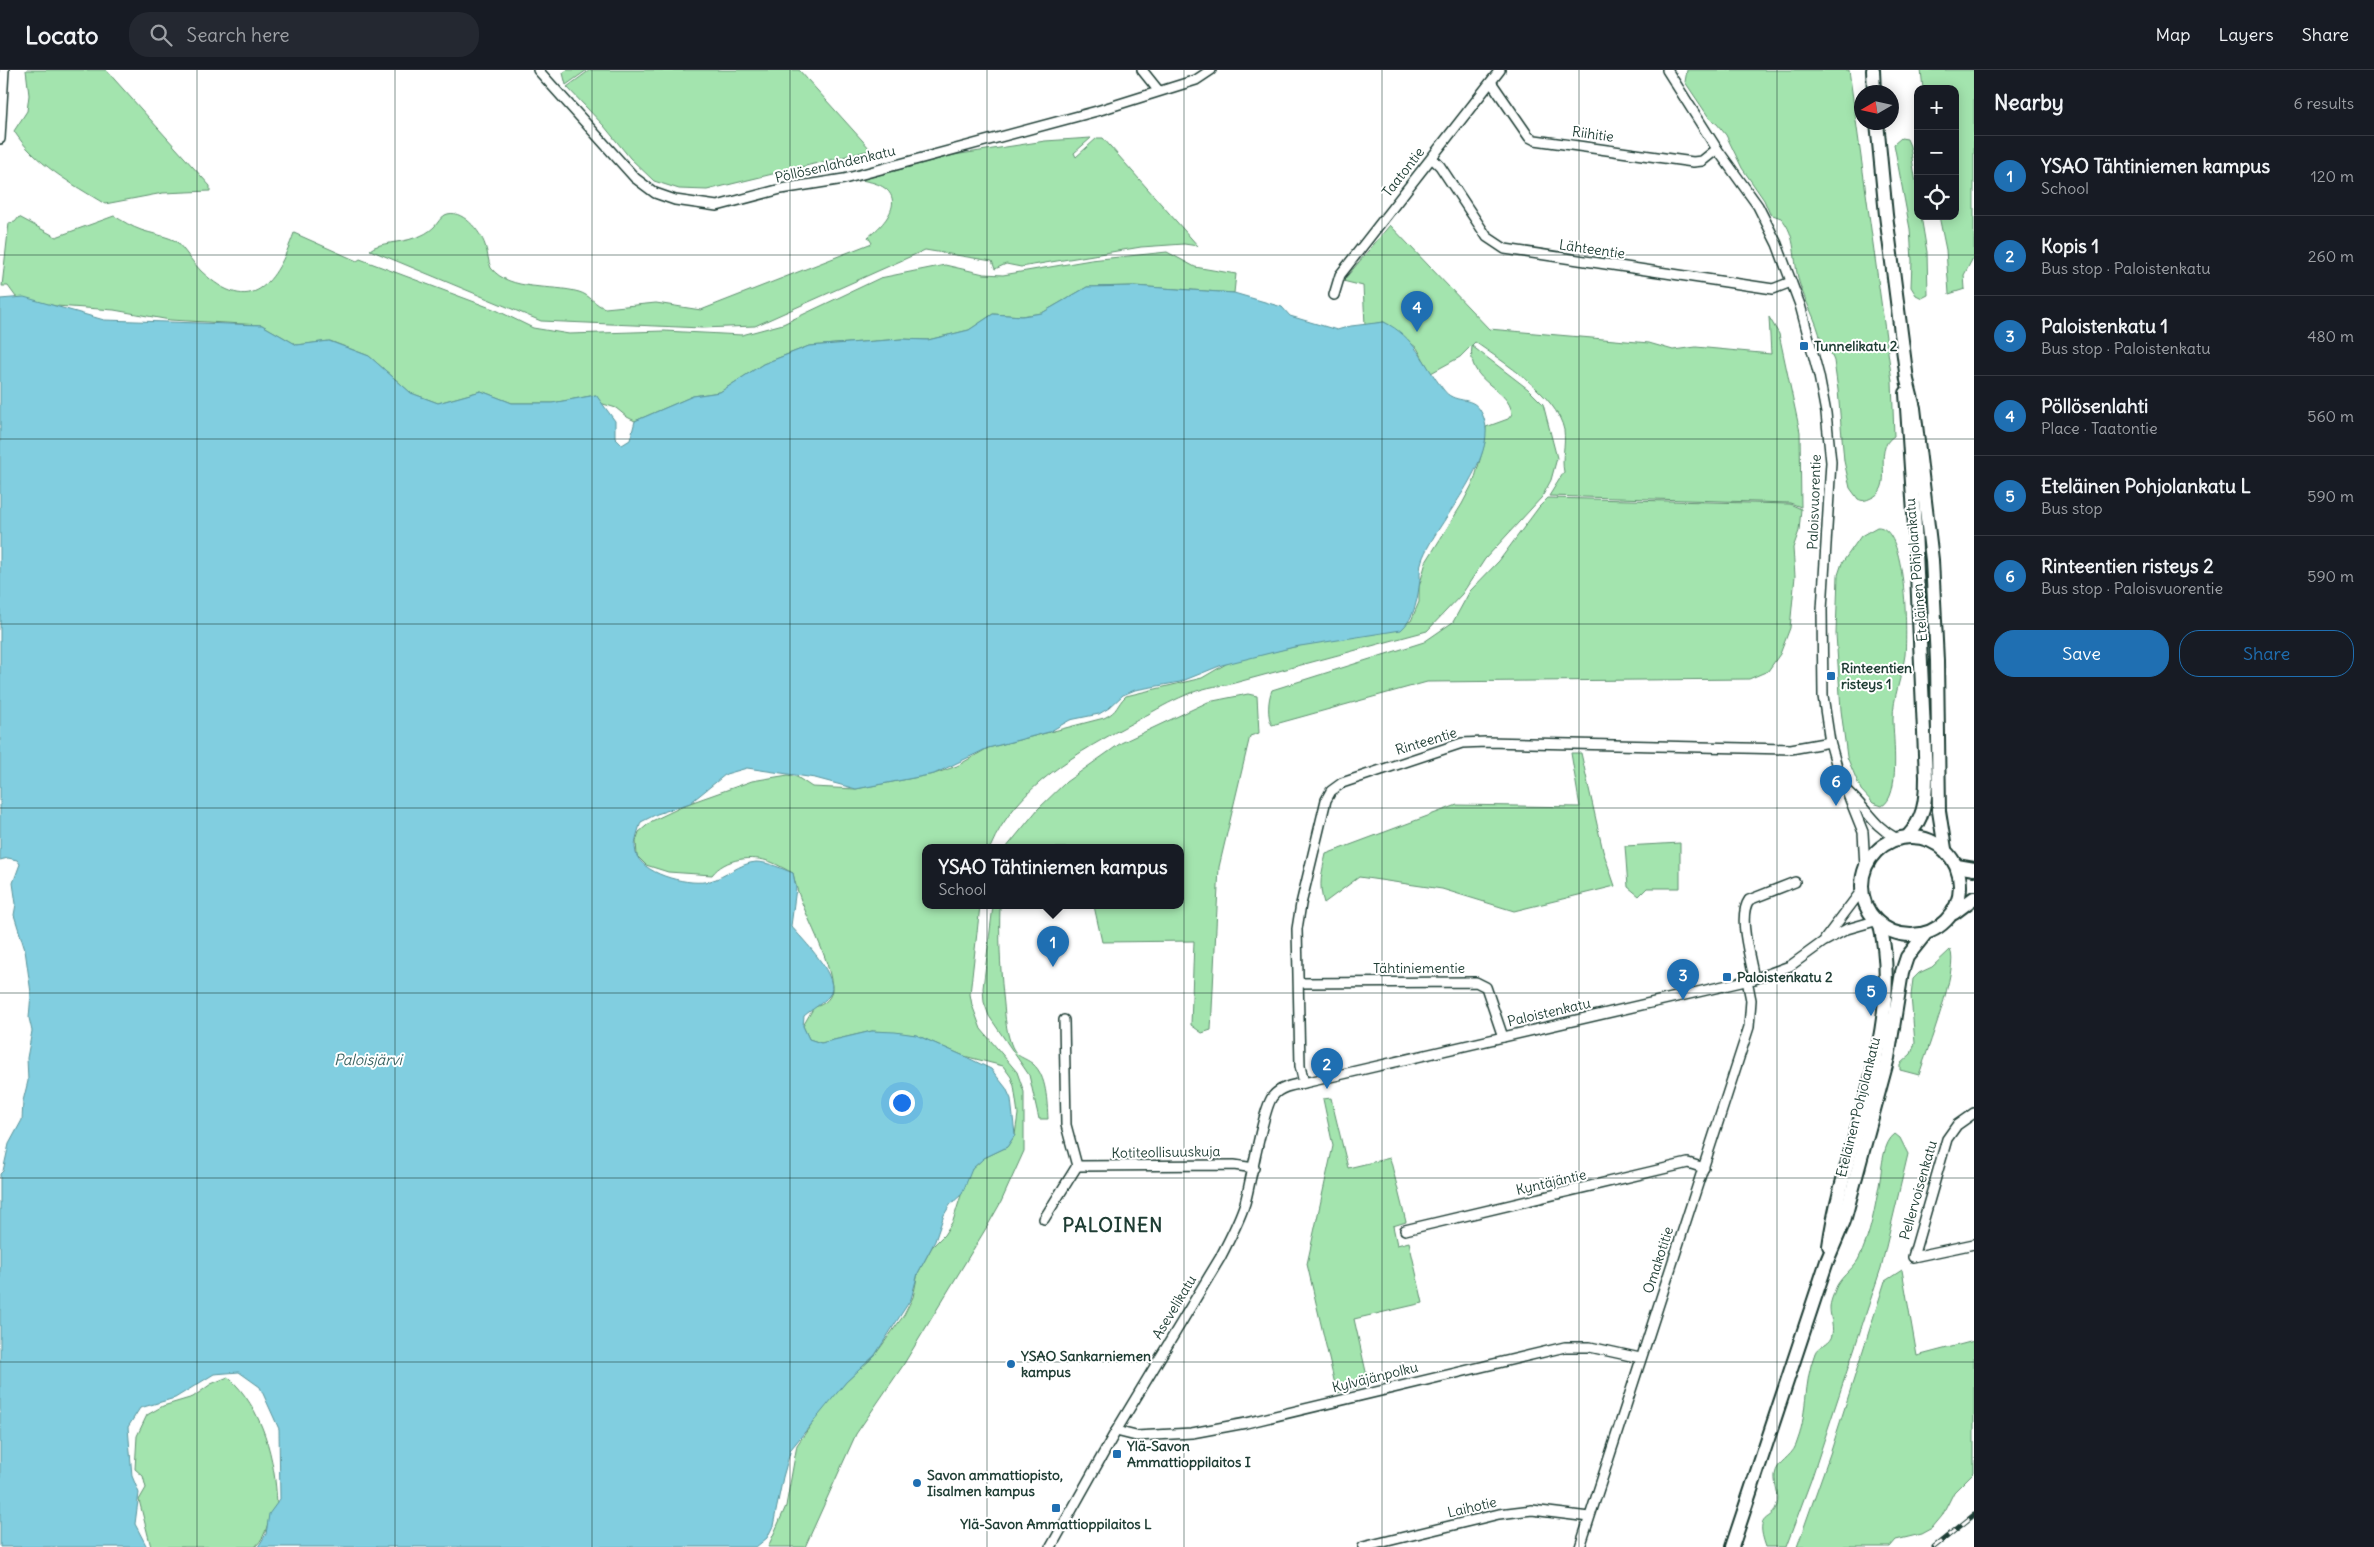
<!DOCTYPE html>
<meta charset="utf-8">
<style>
body{margin:0;font-family:Delius,sans-serif;background:#242831;color:#f1f3f6}
.controls{position:absolute;right:15px;top:15px;display:grid;overflow:hidden;border-radius:10px;box-shadow:0 2px 12px #0003}
.controls button{width:45px;height:45px;display:grid;place-items:center;padding:0;border:0;border-bottom:1px solid #363941;background:#171b24;color:#f1f3f6;font:25px sans-serif}
.compass{position:absolute;left:1854px;top:15px;width:45px;height:45px;border-radius:50%;background:#171b24;box-shadow:0 2px 12px #0003;rotate:261deg}
.you{position:absolute;left:901px;top:1032px;width:18px;height:18px;margin:-12px;border:4px solid #fff;border-radius:50%;background:#1a73e8;box-shadow:0 0 0 8px #1a73e833}
.badge{display:grid;place-items:center;width:32px;height:32px;border-radius:50%;background:#1f6fb2;color:#fff;font-size:16px;font-weight:700}
.pin{position:absolute;translate:-50% -41px;filter:drop-shadow(0 1px 2px #0008)}
.pin::after{content:'';position:absolute;top:26px;width:18px;height:15px;background:inherit;clip-path:polygon(0 0,100% 0,50% 100%)}
.popup{position:absolute;left:922px;top:774px;width:262px;height:65px;box-sizing:border-box;display:grid;place-content:center;border-radius:10px;background:#171b24;filter:drop-shadow(0 1px 4px #0005);font-size:16px;white-space:nowrap;color:#9ea1a6}
.popup b{font-size:19px;color:#f1f3f6}
.popup::after{content:'';position:absolute;left:50%;top:100%;margin-left:-10px;border:10px solid transparent;border-top-color:#171b24}
.list{margin:0;padding:0;list-style:none}
h2{display:flex;justify-content:space-between;align-items:center;height:65px;margin:0;padding:0 20px;font-size:21px}
h2 small{font-size:16px;font-weight:400;color:#9ea1a6}
.list li{display:grid;grid-template-columns:32px 1fr auto;gap:15px;align-items:center;box-sizing:border-box;height:80px;padding:0 20px;border-top:1px solid #363941}
.list b{display:block;font-size:19px;white-space:nowrap}
.list p{margin:0;font-size:16px;white-space:nowrap;color:#9ea1a6}
.list em{font-size:16px;font-style:normal;color:#9ea1a6}
.actions{display:flex;gap:10px;padding:15px 20px}
.actions a{flex:1;padding:11px 0;border:1px solid #1f6fb2;border-radius:20px;text-align:center;font-size:18px;color:#1f6fb2}
.actions .main{background:#1f6fb2;color:#fff}
.icon{flex:none;width:28px;height:28px;fill:none;stroke:currentColor;stroke-width:2;stroke-linecap:round;stroke-linejoin:round}
.map{position:relative;flex:none;width:1974px;height:1477px;overflow:hidden}
header{display:flex;align-items:center;gap:30px;box-sizing:border-box;height:70px;padding:0 25px;background:#171b24;border-bottom:1px solid #363941}
header strong{font-size:24px}
nav{display:flex;gap:28px;margin-inline-start:auto;font-size:18px}
.search{width:350px;height:45px;background:#242831;display:flex;align-items:center;gap:12px;box-sizing:border-box;padding:0 18px;border-radius:20px;color:#9ea1a6;font-size:19px}
main{display:flex}
aside{flex:1;background:#171b24}
.map>svg:first-child{display:block}
.green{fill:#a3e4ae;stroke:#619071}
.water{fill:#81cee0;stroke:#5a949b}
.lines{fill:none;stroke-linecap:round;stroke-linejoin:round}
.street-casing{stroke:#1f3d34;stroke-width:12}
.secondary-casing{stroke:#1f3d34;stroke-width:16}
.street{stroke:#fff;stroke-width:9}
.secondary{stroke:#fff;stroke-width:12}
.rail-casing{stroke:#1f3d34;stroke-width:5}
.rail{stroke:#fff;stroke-width:3;stroke-dasharray:9;stroke-linecap:butt}
.grid{fill:none;stroke:#1f3d34;stroke-width:1;stroke-opacity:0.55}
.poi-dot{fill:#1f6fb2;stroke:#fff;stroke-width:2}
.labels{text-anchor:middle;dominant-baseline:central;stroke-width:4;stroke-linejoin:round;paint-order:stroke}
.street-label{font-size:14px;fill:#1f3d34;stroke:#fff}
.poi-label{font-size:14px;font-weight:bold;fill:#1f3d34;stroke:#fff;text-anchor:start}
.water-label{font-size:15px;font-style:italic;fill:#38615f;stroke:#fff}
.district-label{font-size:19px;font-weight:bold;letter-spacing:1px;fill:#1f3d34;stroke:#fff}
</style>
<header>
<strong>Locato</strong>
<div class="search"><svg class="icon" aria-label="search" viewBox="0 0 24 24"><circle cx="10" cy="10" r="6"/><path d="M15 15l6 6"/></svg>Search here</div>
<nav><a>Map</a><a>Layers</a><a>Share</a></nav>
</header>
<main>
<div class="map">
<svg width="1974" height="1477" viewBox="0 0 1974 1477">
<rect width="100%" height="100%" fill="#fff"/>
<filter id="ink" filterUnits="userSpaceOnUse"><feTurbulence type="fractalNoise" baseFrequency=".02" numOctaves="2"/><feDisplacementMap in="SourceGraphic" scale="10" xChannelSelector="R" yChannelSelector="G"/><feConvolveMatrix kernelMatrix="1 2 1 2 8 2 1 2 1" color-interpolation-filters="sRGB"/></filter>
<g filter="url(#ink)">
<g class="green">
<path d="M 26,0 L 106,0 L 210,116 L 210,121 L 163,123 L 105,134 C 72,114 34,93 14,61 L 27,41 L 29,25 Z"/>
<path d="M 567,0 L 587,0 L 566,15 L 563,3 Z"/>
<path d="M 590,0 L 799,0 L 871,80 L 707,120 L 679,119 L 654,111 L 630,88 L 604,56 L 567,17 Z"/>
<path d="M 1687,0 L 1849,0 L 1892,311 L 1894,366 C 1870,381 1898,419 1869,429 C 1864,431 1862,431 1858,429 L 1850,418 L 1844,391 L 1838,320 L 1834,291 L 1828,276 L 1821,271 C 1817,250 1805,232 1799,212 C 1793,191 1797,165 1781,148 L 1770,144 L 1764,130 L 1742,98 L 1726,65 L 1717,54 L 1710,49 L 1685,12 Z"/>
<path d="M 1921,0 L 1974,0 L 1974,186 L 1964,205 L 1965,219 L 1949,224 L 1946,180 L 1939,146 L 1955,146 L 1955,19 L 1923,19 Z"/>
<path d="M 1091,68 L 1074,83 L 1076,87 L 1097,68 L 1103,68 L 1198,176 L 1184,174 L 1141,177 L 1021,197 L 1006,194 L 995,199 L 992,191 L 925,180 L 755,256 L 702,258 L 541,251 L 370,180 C 378,172 402,173 414,168 C 422,166 429,162 434,157 C 438,153 440,148 445,145 C 461,137 481,162 485,175 C 488,183 488,191 491,198 C 510,222 552,214 579,222 C 590,225 595,235 605,238 L 656,233 L 701,240 L 872,173 L 868,167 C 898,144 906,116 860,110 L 954,85 L 1045,71 Z"/>
<path d="M 1901,68 L 1907,69 L 1910,76 L 1918,125 L 1918,146 L 1921,146 L 1927,182 L 1928,225 L 1922,228 L 1916,225 L 1911,217 L 1912,191 L 1910,159 L 1894,74 Z"/>
<path d="M 114,146 C 123,151 132,157 141,160 C 149,163 171,167 177,172 C 185,180 192,192 201,201 C 252,249 276,213 294,163 L 357,191 L 360,189 L 496,240 L 533,258 L 569,264 L 664,261 L 742,265 L 783,254 L 880,208 L 945,195 L 984,204 L 1003,205 L 1091,190 L 1167,182 L 1195,197 L 1236,204 L 1234,223 L 1134,216 L 1087,217 L 1042,243 L 1022,246 L 993,244 L 969,260 L 928,270 L 902,269 L 809,276 L 763,294 L 720,322 L 693,326 L 635,351 L 627,347 L 616,338 L 600,333 L 596,325 L 552,333 L 512,333 L 481,321 L 438,333 L 411,323 L 369,286 L 330,271 L 297,275 L 262,255 L 170,250 L 114,240 L 56,236 L 16,227 L 8,216 L 2,216 L 9,153 L 15,152 L 19,147 L 56,167 Z"/>
<path d="M 1390,155 L 1489,259 L 1649,273 L 1673,280 L 1696,277 L 1771,284 L 1769,247 L 1779,264 L 1800,362 L 1801,437 L 1790,433 L 1549,426 L 1564,402 C 1561,388 1566,375 1564,360 C 1557,325 1503,292 1475,272 L 1460,287 L 1431,303 L 1417,278 L 1384,252 L 1365,255 L 1363,216 L 1343,211 Z"/>
<path d="M 1472,276 L 1528,319 L 1543,334 L 1557,388 L 1551,410 L 1542,427 L 1485,489 L 1462,524 L 1427,561 L 1227,615 C 1193,617 1165,635 1136,651 C 1080,681 1016,716 990,778 L 926,778 L 926,836 L 980,836 L 970,924 L 972,935 L 981,959 L 1017,1002 L 1024,1022 L 1024,1081 L 1001,1132 L 988,1155 L 902,1297 L 856,1364 L 805,1477 L 768,1477 L 786,1436 L 797,1375 L 825,1335 L 846,1312 L 875,1285 L 904,1245 L 913,1227 L 918,1203 L 932,1177 L 944,1165 L 953,1151 L 966,1109 L 972,1099 L 984,1088 L 1007,1077 L 1015,1065 L 1018,1044 L 1014,1016 L 1011,1007 L 1003,996 L 964,986 L 916,965 L 872,961 L 821,973 L 809,969 L 803,956 L 814,937 C 825,935 833,927 832,916 C 827,877 800,841 793,803 C 786,800 779,795 771,792 C 752,785 725,788 712,805 L 668,802 L 646,795 L 637,786 L 636,771 L 639,762 L 652,751 L 690,733 L 752,711 L 788,705 L 797,707 L 812,717 L 856,719 L 934,704 L 957,696 L 988,678 L 1104,648 C 1119,641 1116,635 1126,626 L 1202,608 L 1231,591 L 1411,551 L 1419,532 L 1419,517 L 1426,492 L 1462,434 L 1474,411 L 1485,372 L 1486,357 L 1508,349 L 1512,344 C 1510,317 1466,314 1472,276 Z"/>
<path d="M 1548,428 L 1790,434 L 1801,439 L 1799,461 L 1793,478 L 1795,506 L 1790,558 L 1780,584 L 1768,601 L 1749,609 L 1427,612 L 1272,655 C 1267,647 1268,629 1272,620 L 1424,572 L 1453,552 L 1470,521 L 1499,491 L 1539,437 Z"/>
<path d="M 1877,457 C 1907,455 1907,564 1905,585 C 1902,607 1893,626 1893,649 C 1893,668 1901,726 1882,736 L 1873,733 L 1861,720 L 1847,687 L 1841,640 L 1836,564 L 1838,505 L 1842,493 L 1861,466 Z"/>
<path d="M 1248,624 L 1257,626 L 1259,663 L 1250,666 L 1219,797 L 1211,960 L 1202,963 L 1191,955 L 1194,871 L 1102,872 L 1094,836 L 1180,836 L 1180,778 L 1006,778 L 1038,739 L 1066,712 L 1121,673 L 1208,632 Z"/>
<path d="M 1571,683 L 1581,683 L 1603,781 L 1615,816 L 1514,841 L 1442,819 L 1359,807 L 1324,833 C 1318,815 1322,802 1326,784 L 1457,735 L 1580,737 Z"/>
<path d="M 1680,773 L 1680,818 L 1647,818 L 1639,826 L 1628,817 L 1625,776 Z"/>
<path d="M 993,836 L 1000,836 C 999,866 1000,894 1003,925 C 1005,941 1005,958 1011,974 C 1017,989 1023,986 1033,994 C 1047,1006 1047,1032 1048,1049 L 1039,1049 L 1029,1005 L 989,946 L 984,932 L 983,918 Z"/>
<path d="M 1950,880 C 1960,896 1926,983 1919,1005 L 1900,1000 L 1900,994 L 1911,984 L 1915,973 L 1911,926 L 1913,909 L 1919,903 L 1932,897 Z"/>
<path d="M 1331,1028 L 1348,1098 L 1390,1088 L 1406,1152 L 1393,1156 L 1397,1175 L 1409,1172 L 1423,1233 L 1354,1249 L 1369,1315 L 1337,1323 L 1307,1194 L 1333,1076 L 1323,1029 Z"/>
<path d="M 1895,1064 L 1900,1068 L 1908,1084 L 1881,1198 L 1811,1410 L 1786,1477 L 1766,1477 C 1753,1441 1773,1453 1777,1435 C 1780,1425 1774,1415 1775,1405 C 1777,1391 1791,1388 1796,1375 C 1808,1346 1803,1313 1815,1283 C 1818,1275 1827,1276 1831,1268 C 1835,1258 1830,1248 1830,1238 C 1830,1232 1833,1226 1835,1220 C 1839,1208 1851,1201 1858,1190 C 1871,1165 1875,1137 1880,1110 C 1882,1097 1883,1072 1895,1064 Z"/>
<path d="M 1902,1200 L 1917,1286 L 1974,1271 L 1974,1402 L 1954,1422 L 1942,1446 L 1932,1458 L 1921,1464 L 1896,1470 L 1890,1477 L 1797,1477 L 1831,1381 L 1885,1211 Z"/>
<path d="M 228,1307 C 263,1338 275,1389 277,1434 C 265,1449 270,1463 255,1477 L 151,1477 L 139,1430 L 146,1418 L 143,1406 L 135,1399 L 137,1366 L 147,1345 L 163,1336 L 193,1327 L 211,1314 Z"/>
</g>
<path class="water" d="M 1134,216 L 1234,223 L 1282,237 L 1290,246 L 1337,260 L 1351,256 L 1384,252 C 1415,267 1423,293 1443,319 C 1454,335 1471,325 1480,340 C 1507,382 1436,451 1422,490 C 1420,495 1420,503 1420,509 C 1418,527 1415,548 1401,560 L 1294,577 L 1222,595 L 1180,612 L 1135,620 L 1123,625 L 1109,638 L 1099,644 L 1070,650 L 1049,662 L 988,678 L 934,704 L 856,719 L 815,708 L 747,698 L 726,704 L 690,733 L 657,744 L 641,752 C 638,762 632,775 637,786 C 647,806 691,816 710,811 C 726,807 740,793 756,792 C 768,792 783,799 793,803 L 796,818 L 791,856 C 802,869 843,909 829,926 C 823,933 812,939 804,946 L 803,956 L 809,969 L 821,973 L 872,961 L 895,962 L 916,965 L 964,986 L 991,999 L 1006,1018 L 1011,1029 L 1015,1065 L 1007,1077 L 984,1088 L 972,1099 L 962,1124 L 950,1135 L 944,1145 L 935,1171 L 918,1203 L 911,1229 L 875,1285 L 846,1312 L 791,1379 L 783,1407 L 773,1456 L 767,1468 L 756,1477 L 258,1477 L 266,1464 L 269,1444 L 280,1429 L 279,1359 L 260,1317 L 239,1302 L 214,1304 L 175,1328 L 140,1338 L 128,1357 L 132,1406 L 139,1423 L 135,1454 L 147,1477 L 0,1477 L 0,1104 L 3,1101 L 9,1074 L 22,1050 L 23,1031 L 28,1011 L 27,988 L 32,961 L 29,948 L 31,923 L 25,880 L 14,845 L 16,834 L 13,813 L 20,794 L 17,790 L 8,788 L 0,790 L 0,229 L 24,227 L 104,250 L 262,255 L 297,275 L 329,271 L 369,286 L 411,323 L 438,333 L 481,321 L 512,333 L 552,333 L 596,325 L 615,351 L 615,368 L 622,375 L 630,370 L 635,351 L 693,326 L 720,322 L 763,294 L 809,276 L 902,269 L 928,270 L 969,260 L 993,244 L 1022,246 L 1042,243 L 1087,217 Z"/>
<g class="lines">
<g class="street-casing">
<g id="street">
<path d="M 538,0 L 635,108 L 655,123 L 675,130 L 717,136 L 781,119 L 844,109 L 1097,41 L 1196,10 L 1211,0"/>
<path d="M 1142,0 L 1158,20"/>
<path d="M 1667,0 L 1717,79 L 1758,136 L 1777,174 L 1800,235 L 1819,306 L 1826,343 L 1831,392 L 1822,540 L 1823,626 L 1830,672 L 1837,697 L 1863,762 L 1865,797"/>
<path d="M 1491,12 L 1529,67 L 1535,70 L 1693,92 L 1702,91 L 1717,79"/>
<path d="M 0,69 L 4,0"/>
<path d="M 1432,88 L 1440,96 L 1487,167 L 1505,179 L 1773,219 L 1791,212"/>
<path d="M 1334,225 L 1340,205 L 1500,0"/>
<path d="M 1848,722 C 1868,740 1871,754 1897,769"/>
<path d="M 1825,869 L 1862,820"/>
<path d="M 1754,909 C 1751,889 1737,847 1749,830 L 1795,812"/>
<path d="M 1299,913 L 1476,912 L 1486,917 L 1503,967"/>
<path d="M 1304,1013 L 1300,996 L 1297,859 L 1301,834 L 1326,730 L 1331,721 L 1342,713 L 1462,673 L 1486,672 L 1791,679 L 1830,672"/>
<path d="M 1974,1043 L 1957,1055 L 1947,1069 L 1913,1187 L 1974,1174"/>
<path d="M 1077,1096 L 1234,1095 L 1254,1098"/>
<path d="M 1044,1149 L 1077,1096 L 1066,1055 L 1064,950"/>
<path d="M 1405,1160 L 1688,1093 L 1704,1098"/>
<path d="M 1116,1361 L 1136,1366 L 1192,1363 L 1246,1353 L 1565,1277 L 1590,1277 L 1640,1288"/>
<path d="M 1051,1477 L 1116,1361 L 1220,1188 C 1229,1170 1239,1152 1245,1133 C 1251,1112 1263,1037 1273,1026 C 1280,1017 1293,1015 1304,1013 L 1754,909 L 1790,896 L 1823,872 L 1847,859 L 1875,851"/>
<path d="M 1363,1477 L 1499,1444 L 1532,1440 L 1589,1447"/>
<path d="M 1580,1477 L 1749,957 L 1751,930 L 1747,910"/>
</g>
</g>
<g class="secondary-casing">
<g id="secondary">
<path d="M 1873,0 L 1874,22"/>
<path d="M 1877,52 L 1886,145 L 1907,310 L 1914,338 L 1932,490 L 1937,591 L 1939,741 L 1945,779"/>
<path d="M 1906,323 L 1915,458 L 1926,707 C 1926,731 1924,749 1907,767"/>
<circle cx="1911" cy="816" r="49"/>
<path d="M 1957,796 L 1974,799"/>
<path d="M 1954,843 L 1974,828"/>
<path d="M 1829,1176 C 1843,1073 1905,960 1880,855"/>
<path d="M 1732,1477 L 1827,1191 L 1844,1151 L 1888,988 L 1902,902 L 1907,887 L 1926,863"/>
</g>
</g>
<use href="#street" class="street"/>
<use href="#secondary" class="secondary"/>
<g class="rail-casing">
<path id="rail" d="M 1934,1477 L 1974,1445"/>
</g>
<use href="#rail" class="rail"/>
</g>
</g>
<path class="grid" d="M 197,0 L 197,1477M 395,0 L 395,1477M 592,0 L 592,1477M 790,0 L 790,1477M 987,0 L 987,1477M 1184,0 L 1184,1477M 1382,0 L 1382,1477M 1579,0 L 1579,1477M 1777,0 L 1777,1477M 0,185 L 1974,185M 0,369 L 1974,369M 0,554 L 1974,554M 0,738 L 1974,738M 0,923 L 1974,923M 0,1108 L 1974,1108M 0,1292 L 1974,1292"/>
<g class="poi-dot">
<rect x="1799" y="271" width="10" height="10" rx="2.5"/>
<rect x="1826" y="601" width="10" height="10" rx="2.5"/>
<rect x="1722" y="902" width="10" height="10" rx="2.5"/>
<circle cx="1011" cy="1294" r="5"/>
<rect x="1112" y="1379" width="10" height="10" rx="2.5"/>
<circle cx="917" cy="1413" r="5"/>
<rect x="1051" y="1433" width="10" height="10" rx="2.5"/>
</g>
<g class="labels">
<g class="street-label">
<text transform="translate(1593 64) rotate(8)">Riihitie</text>
<text transform="translate(835 94) rotate(-13)">Pöllösenlahdenkatu</text>
<text transform="translate(1403 102) rotate(-52)">Taatontie</text>
<text transform="translate(1592 179) rotate(8)">Lähteentie</text>
<text transform="translate(1814 432) rotate(-88)">Paloisvuorentie</text>
<text transform="translate(1916 500) rotate(-95)">Eteläinen Pohjolankatu</text>
<text transform="translate(1426 671) rotate(-17)">Rinteentie</text>
<text x="1419" y="898">Tähtiniementie</text>
<text transform="translate(1549 942) rotate(-13)">Paloistenkatu</text>
<text transform="translate(1858 1037) rotate(-76)">Eteläinen Pohjolankatu</text>
<text transform="translate(1166 1082) rotate(-1)">Kotiteollisuuskuja</text>
<text transform="translate(1551 1112) rotate(-13)">Kyntäjäntie</text>
<text transform="translate(1918 1120) rotate(-74)">Pellervoisenkatu</text>
<text transform="translate(1658 1190) rotate(-72)">Omakotitie</text>
<text transform="translate(1174 1237) rotate(-59)">Asevelikatu</text>
<text transform="translate(1375 1307) rotate(-14)">Kylväjänpolku</text>
<text transform="translate(1472 1437) rotate(-13)">Laihotie</text>
</g>
<g class="poi-label">
<text x="1814" y="276">Tunnelikatu 2</text>
<text x="1841" y="598">Rinteentien<tspan x="1841" dy="16">risteys 1</tspan></text>
<text x="1737" y="907">Paloistenkatu 2</text>
<text x="1021" y="1286">YSAO Sankarniemen<tspan x="1021" dy="16">kampus</tspan></text>
<text x="1127" y="1376">Ylä-Savon<tspan x="1127" dy="16">Ammattioppilaitos I</tspan></text>
<text x="927" y="1405">Savon ammattiopisto,<tspan x="927" dy="16">Iisalmen kampus</tspan></text>
<text x="1056" y="1454" text-anchor="middle">Ylä-Savon Ammattioppilaitos L</text>
</g>
<g class="water-label">
<text x="368" y="989">Paloisjärvi</text>
</g>
<g class="district-label">
<text x="1113" y="1155">PALOINEN</text>
</g>
</g>
</svg>
<div class="controls">
<button>+</button>
<button>−</button>
<button><svg class="icon" aria-label="locate" viewBox="0 0 24 24"><circle cx="12" cy="12" r="6"/><path d="M12 2v4M12 18v4M2 12h4M18 12h4"/></svg></button>
</div>
<svg class="compass" viewBox="-18 -18 36 36"><path d="M0-13l5 13h-10z" fill="#e53935"/><path d="M0 13l5-13h-10z" fill="#9ea1a6"/></svg>
<div class="you"></div>
<div class="pin badge" style="left:1053px;top:897px">1</div>
<div class="popup"><b>YSAO Tähtiniemen kampus</b>School</div>
<div class="pin badge" style="left:1327px;top:1019px">2</div>
<div class="pin badge" style="left:1683px;top:930px">3</div>
<div class="pin badge" style="left:1417px;top:262px">4</div>
<div class="pin badge" style="left:1871px;top:946px">5</div>
<div class="pin badge" style="left:1836px;top:736px">6</div>
</div>
<aside>
<h2>Nearby<small>6 results</small></h2>
<ul class="list">
<li><span class="badge">1</span><div><b>YSAO Tähtiniemen kampus</b><p>School</p></div><em>120 m</em></li>
<li><span class="badge">2</span><div><b>Kopis 1</b><p>Bus stop · Paloistenkatu</p></div><em>260 m</em></li>
<li><span class="badge">3</span><div><b>Paloistenkatu 1</b><p>Bus stop · Paloistenkatu</p></div><em>480 m</em></li>
<li><span class="badge">4</span><div><b>Pöllösenlahti</b><p>Place · Taatontie</p></div><em>560 m</em></li>
<li><span class="badge">5</span><div><b>Eteläinen Pohjolankatu L</b><p>Bus stop</p></div><em>590 m</em></li>
<li><span class="badge">6</span><div><b>Rinteentien risteys 2</b><p>Bus stop · Paloisvuorentie</p></div><em>590 m</em></li>
</ul>
<div class="actions"><a class="main">Save</a><a>Share</a></div>
</aside>
</main>
